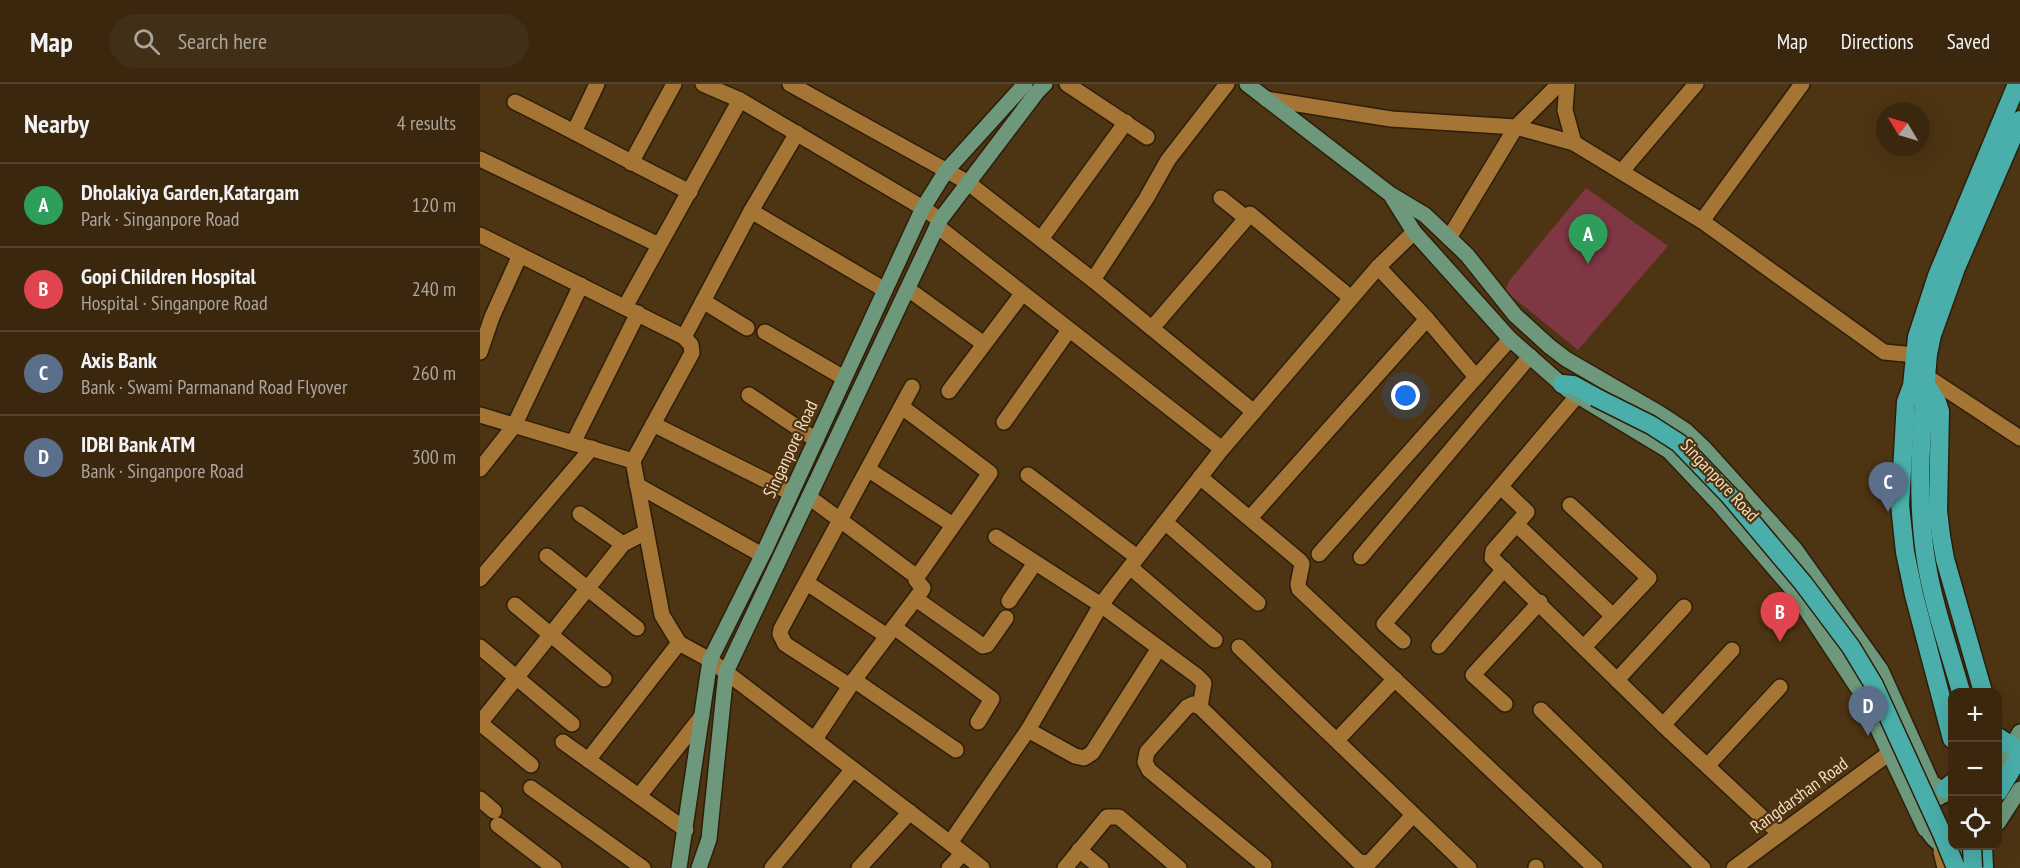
<!DOCTYPE html>
<meta charset="utf-8">
<style>
body{margin:0;font-family:"PT Sans Narrow",sans-serif;background:#412f17;color:#f1f3f6}
.controls{position:absolute;right:18px;bottom:18px;display:grid;overflow:hidden;border-radius:12px;box-shadow:0 6px 24px #0002}
.controls button{width:54px;height:54px;display:grid;place-items:center;padding:0;border:0;border-bottom:2px solid #54442e;background:#3a270e;color:#f1f3f6;font:30px sans-serif}
.compass{position:absolute;left:1396px;top:18px;width:54px;height:54px;border-radius:50%;background:#3a270e;box-shadow:0 6px 24px #0002;rotate:308deg}
.you{position:absolute;left:926px;top:312px;width:21px;height:21px;margin:-15px;border:4px solid #fff;border-radius:50%;background:#1a73e8;box-shadow:0 0 0 9px #1a73e833}
.badge{display:grid;place-items:center;width:39px;height:39px;border-radius:50%;background:#8abfa5;color:#fff;font-size:20px;font-weight:700}
.pin{position:absolute;translate:-50% -50px;filter:drop-shadow(0 2px 3px #0008)}
.pin::after{content:'';position:absolute;top:32px;width:21px;height:18px;background:inherit;clip-path:polygon(0 0,100% 0,50% 100%)}
.list{margin:0;padding:0;list-style:none}
h2{display:flex;justify-content:space-between;align-items:center;height:78px;margin:0;padding:0 24px;font-size:26px}
h2 small{font-size:20px;font-weight:400;color:#aba59e}
.list li{display:grid;grid-template-columns:39px 1fr auto;gap:18px;align-items:center;box-sizing:border-box;height:84px;padding:0 24px;border-top:2px solid #54442e}
.list b{display:block;font-size:22px;white-space:nowrap}
.list p{margin:0;font-size:20px;white-space:nowrap;color:#aba59e}
.list em{font-size:20px;font-style:normal;color:#aba59e}
.icon{flex:none;width:33px;height:33px;fill:none;stroke:currentColor;stroke-width:2;stroke-linecap:round;stroke-linejoin:round}
.map{position:relative;flex:none;width:1540px;height:784px;overflow:hidden}
header{display:flex;align-items:center;gap:36px;box-sizing:border-box;height:84px;padding:0 30px;background:#3a270e;border-bottom:2px solid #54442e}
header strong{font-size:28px}
nav{display:flex;gap:33px;margin-inline-start:auto;font-size:21px}
.search{width:420px;height:54px;background:#412f17;display:flex;align-items:center;gap:15px;box-sizing:border-box;padding:0 21px;border-radius:33px;color:#aba59e;font-size:22px}
main{display:flex}
aside{flex:1;background:#3a270e}
.map>svg:first-child{display:block}
.green{fill:#7f3743}
.lines{fill:none;stroke-linecap:round;stroke-linejoin:round}
.minor-casing{stroke:#2d1e0a;stroke-width:18}
.major-casing{stroke:#2d1e0a;stroke-width:18}
.highway-casing{stroke:#2d1e0a;stroke-width:21}
.minor{stroke:#a47535;stroke-width:15}
.major{stroke:#6e987b;stroke-width:15}
.highway{stroke:#4aafaa;stroke-width:18}
.highway-bridge-casing{stroke:#2d1e0a;stroke-width:21;stroke-linecap:butt}
.highway-bridge{stroke:#4aafaa;stroke-width:18}
.labels{text-anchor:middle;dominant-baseline:central;stroke-width:4.5;stroke-linejoin:round;paint-order:stroke}
.street-label{font-size:18px;fill:#f7ddbe;stroke:#4d3413}
</style>
<header>
<strong>Map</strong>
<div class="search"><svg class="icon" aria-label="search" viewBox="0 0 24 24"><circle cx="10" cy="10" r="6"/><path d="M15 15l6 6"/></svg>Search here</div>
<nav><a>Map</a><a>Directions</a><a>Saved</a></nav>
</header>
<main>
<aside>
<h2>Nearby<small>4 results</small></h2>
<ul class="list">
<li><span class="badge" style="background:#2e9e5b">A</span><div><b>Dholakiya Garden,Katargam</b><p>Park · Singanpore Road</p></div><em>120 m</em></li>
<li><span class="badge" style="background:#e0444e">B</span><div><b>Gopi Children Hospital</b><p>Hospital · Singanpore Road</p></div><em>240 m</em></li>
<li><span class="badge" style="background:#5c6f8a">C</span><div><b>Axis Bank</b><p>Bank · Swami Parmanand Road Flyover</p></div><em>260 m</em></li>
<li><span class="badge" style="background:#5c6f8a">D</span><div><b>IDBI Bank ATM</b><p>Bank · Singanpore Road</p></div><em>300 m</em></li>
</ul>
</aside>
<div class="map">
<svg width="1540" height="784" viewBox="0 0 1540 784">
<rect width="100%" height="100%" fill="#4d3413"/>
<path class="green" d="M 1106,104 L 1188,162 L 1098,266 L 1025,207 L 1029,197 Z"/>
<g class="lines">
<g class="minor-casing">
<g id="minor">
<path d="M 223,0 L 260,16 L 443,124 L 460,136"/>
<path d="M 310,0 L 487,98 L 613,196 L 774,328"/>
<path d="M 587,0 L 667,53"/>
<path d="M 1087,0 L 1085,26 L 1094,59"/>
<path d="M 786,15 L 911,35 L 1036,43 L 1094,59 L 1222,137 L 1404,268 L 1435,271"/>
<path d="M 35,18 C 94,47 151,79 210,108"/>
<path d="M 94,48 L 117,0"/>
<path d="M 0,75 L 179,161"/>
<path d="M 151,79 L 194,0"/>
<path d="M 1142,87 L 1216,0"/>
<path d="M 741,114 L 766,134"/>
<path d="M 271,127 L 405,206"/>
<path d="M 1222,137 L 1322,0"/>
<path d="M 457,142 L 742,365"/>
<path d="M 0,151 L 204,253 L 211,261 L 212,269 L 153,377"/>
<path d="M 969,154 L 1036,43 L 1079,0"/>
<path d="M 561,155 L 646,38"/>
<path d="M 898,183 L 947,235 L 996,293"/>
<path d="M 613,196 L 666,115 L 688,76 L 747,0"/>
<path d="M 428,205 L 504,260"/>
<path d="M 223,217 L 267,244"/>
<path d="M 145,223 L 260,16"/>
<path d="M 672,244 L 770,130 L 871,214"/>
<path d="M 285,248 L 364,294"/>
<path d="M 204,253 L 271,127 L 317,49"/>
<path d="M 0,268 L 12,233 L 40,171"/>
<path d="M 1446,292 L 1540,354"/>
<path d="M 469,307 L 542,210"/>
<path d="M 269,311 L 336,356"/>
<path d="M 0,331 L 153,377 L 182,531 L 199,559 L 230,576 L 470,759 L 548,646 L 621,521 L 632,506 L 742,365 L 898,183 L 934,148"/>
<path d="M 524,338 L 589,246"/>
<path d="M 173,340 L 311,409"/>
<path d="M 93,359 L 158,229"/>
<path d="M 0,385 L 34,342 L 101,201"/>
<path d="M 389,386 L 473,441"/>
<path d="M 548,391 L 657,473"/>
<path d="M 720,393 L 820,477 L 822,480 L 818,500 L 819,505 L 1115,784"/>
<path d="M 157,401 L 282,471"/>
<path d="M 1021,403 L 1047,428 L 1013,467 L 1012,474 L 1183,641 L 1299,749"/>
<path d="M 329,413 L 437,493"/>
<path d="M 1090,421 L 1169,494 L 1104,563"/>
<path d="M 100,430 L 143,460"/>
<path d="M 770,434 L 947,235"/>
<path d="M 685,438 L 778,519"/>
<path d="M 1037,441 L 1133,532"/>
<path d="M 516,453 L 621,521 L 717,592 L 724,599 L 720,623"/>
<path d="M 839,470 L 1030,255"/>
<path d="M 67,472 L 157,544"/>
<path d="M 881,473 L 1050,272"/>
<path d="M 650,483 L 735,556"/>
<path d="M 0,495 L 112,364"/>
<path d="M 327,499 L 407,552"/>
<path d="M 436,515 L 503,562 L 507,561 L 526,534"/>
<path d="M 529,517 L 555,479"/>
<path d="M 35,521 L 124,595"/>
<path d="M 414,543 L 512,615 L 498,638"/>
<path d="M 923,557 L 904,540 L 1097,312"/>
<path d="M 959,562 L 1024,485"/>
<path d="M 0,563 L 92,640"/>
<path d="M 759,563 L 989,784"/>
<path d="M 374,596 L 476,666"/>
<path d="M 1137,596 L 1204,523"/>
<path d="M 370,602 L 305,560 L 300,550 L 301,545 L 432,303"/>
<path d="M 1025,620 L 993,591 L 1060,518"/>
<path d="M 1061,626 L 1223,784"/>
<path d="M 0,639 L 143,460 L 166,448"/>
<path d="M 0,639 L 51,681"/>
<path d="M 1183,641 L 1252,566"/>
<path d="M 548,646 L 595,672 L 604,674 L 612,669 L 679,564"/>
<path d="M 335,655 L 374,596 L 442,506 L 443,504 L 436,496 L 437,493 L 510,389 L 422,323"/>
<path d="M 857,656 L 915,595"/>
<path d="M 83,658 L 206,746"/>
<path d="M 108,676 L 199,559"/>
<path d="M 1228,681 L 1300,603"/>
<path d="M 51,704 L 163,784"/>
<path d="M 159,712 L 222,632"/>
<path d="M 0,715 L 14,727"/>
<path d="M 18,741 L 74,784"/>
<path d="M 470,759 L 502,784"/>
<path d="M 599,766 L 621,784"/>
<path d="M 1461,768 L 1465,784"/>
<path d="M 784,781 L 669,686 L 665,678 L 667,668 L 707,623 L 713,620 L 720,623 L 879,778 L 889,779 L 933,731"/>
<path d="M 292,784 L 373,685"/>
<path d="M 379,784 L 430,728"/>
<path d="M 469,784 L 483,769"/>
<path d="M 585,784 L 627,733 L 639,733 L 699,784"/>
<path d="M 1056,784 L 1056,783"/>
<path d="M 1254,784 L 1408,670"/>
</g>
</g>
<g class="major-casing">
<g id="major">
<path d="M 767,0 L 910,110 L 945,131 L 987,171 L 1035,231 L 1069,262 L 1086,275 L 1179,329 L 1205,346 L 1225,365 L 1315,465 L 1401,586 L 1452,699 L 1457,702 L 1472,707"/>
<path d="M 912,113 L 934,148 L 1030,255 L 1088,306 L 1189,367 L 1239,420 L 1313,506 L 1381,609 L 1445,745"/>
<path d="M 1518,684 L 1540,648"/>
<path d="M 1472,708 C 1413,725 1462,784 1499,762"/>
<path d="M 1518,739 L 1540,705"/>
<path d="M 199,784 L 230,576 L 285,466 L 443,124 L 466,87 L 545,0"/>
<path d="M 219,784 L 229,755 L 246,588 L 460,136 L 557,8 L 565,0"/>
</g>
</g>
<g class="highway-casing">
<g id="highway">
<path d="M 1445,299 L 1457,318 L 1460,327 L 1458,427 L 1461,452 L 1465,475 L 1503,608"/>
<path d="M 1082,300 L 1093,301 L 1115,313"/>
<path d="M 1481,608 C 1469,565 1453,521 1446,476 C 1435,407 1442,339 1448,270 L 1452,251 L 1476,184 L 1540,36"/>
<path d="M 1518,653 L 1532,662"/>
<path d="M 1472,655 L 1434,511 L 1425,468 L 1420,421 L 1426,318 L 1432,302 L 1437,253 L 1457,192 L 1537,0"/>
<path d="M 1465,705 L 1472,699"/>
<path d="M 1518,708 L 1540,672"/>
<path d="M 1503,762 L 1504,784"/>
</g>
</g>
<use href="#minor" class="minor"/>
<use href="#major" class="major"/>
<use href="#highway" class="highway"/>
<g class="highway-bridge-casing">
<g id="highway-bridge">
<path d="M 1115,313 L 1171,341 L 1199,359 L 1249,411 L 1323,499 L 1371,563 L 1394,601 L 1463,752 L 1476,784"/>
<path d="M 1492,762 L 1493,784"/>
</g>
</g>
<use href="#highway-bridge" class="highway-bridge"/>
</g>
<g class="labels">
<g class="street-label">
<text transform="translate(310 365) rotate(-65)">Singanpore Road</text>
<text transform="translate(1240 396) rotate(47)">Singanpore Road</text>
<text transform="translate(1319 711) rotate(-36)">Rangdarshan Road</text>
</g>
</g>
</svg>
<div class="controls">
<button>+</button>
<button>−</button>
<button><svg class="icon" aria-label="locate" viewBox="0 0 24 24"><circle cx="12" cy="12" r="6"/><path d="M12 2v4M12 18v4M2 12h4M18 12h4"/></svg></button>
</div>
<svg class="compass" viewBox="-18 -18 36 36"><path d="M0-13l5 13h-10z" fill="#e53935"/><path d="M0 13l5-13h-10z" fill="#aba59e"/></svg>
<div class="you"></div>
<div class="pin badge" style="left:1108px;top:180px;background:#2e9e5b">A</div>
<div class="pin badge" style="left:1300px;top:558px;background:#e0444e">B</div>
<div class="pin badge" style="left:1408px;top:428px;background:#5c6f8a">C</div>
<div class="pin badge" style="left:1388px;top:652px;background:#5c6f8a">D</div>
</div>
</main>
